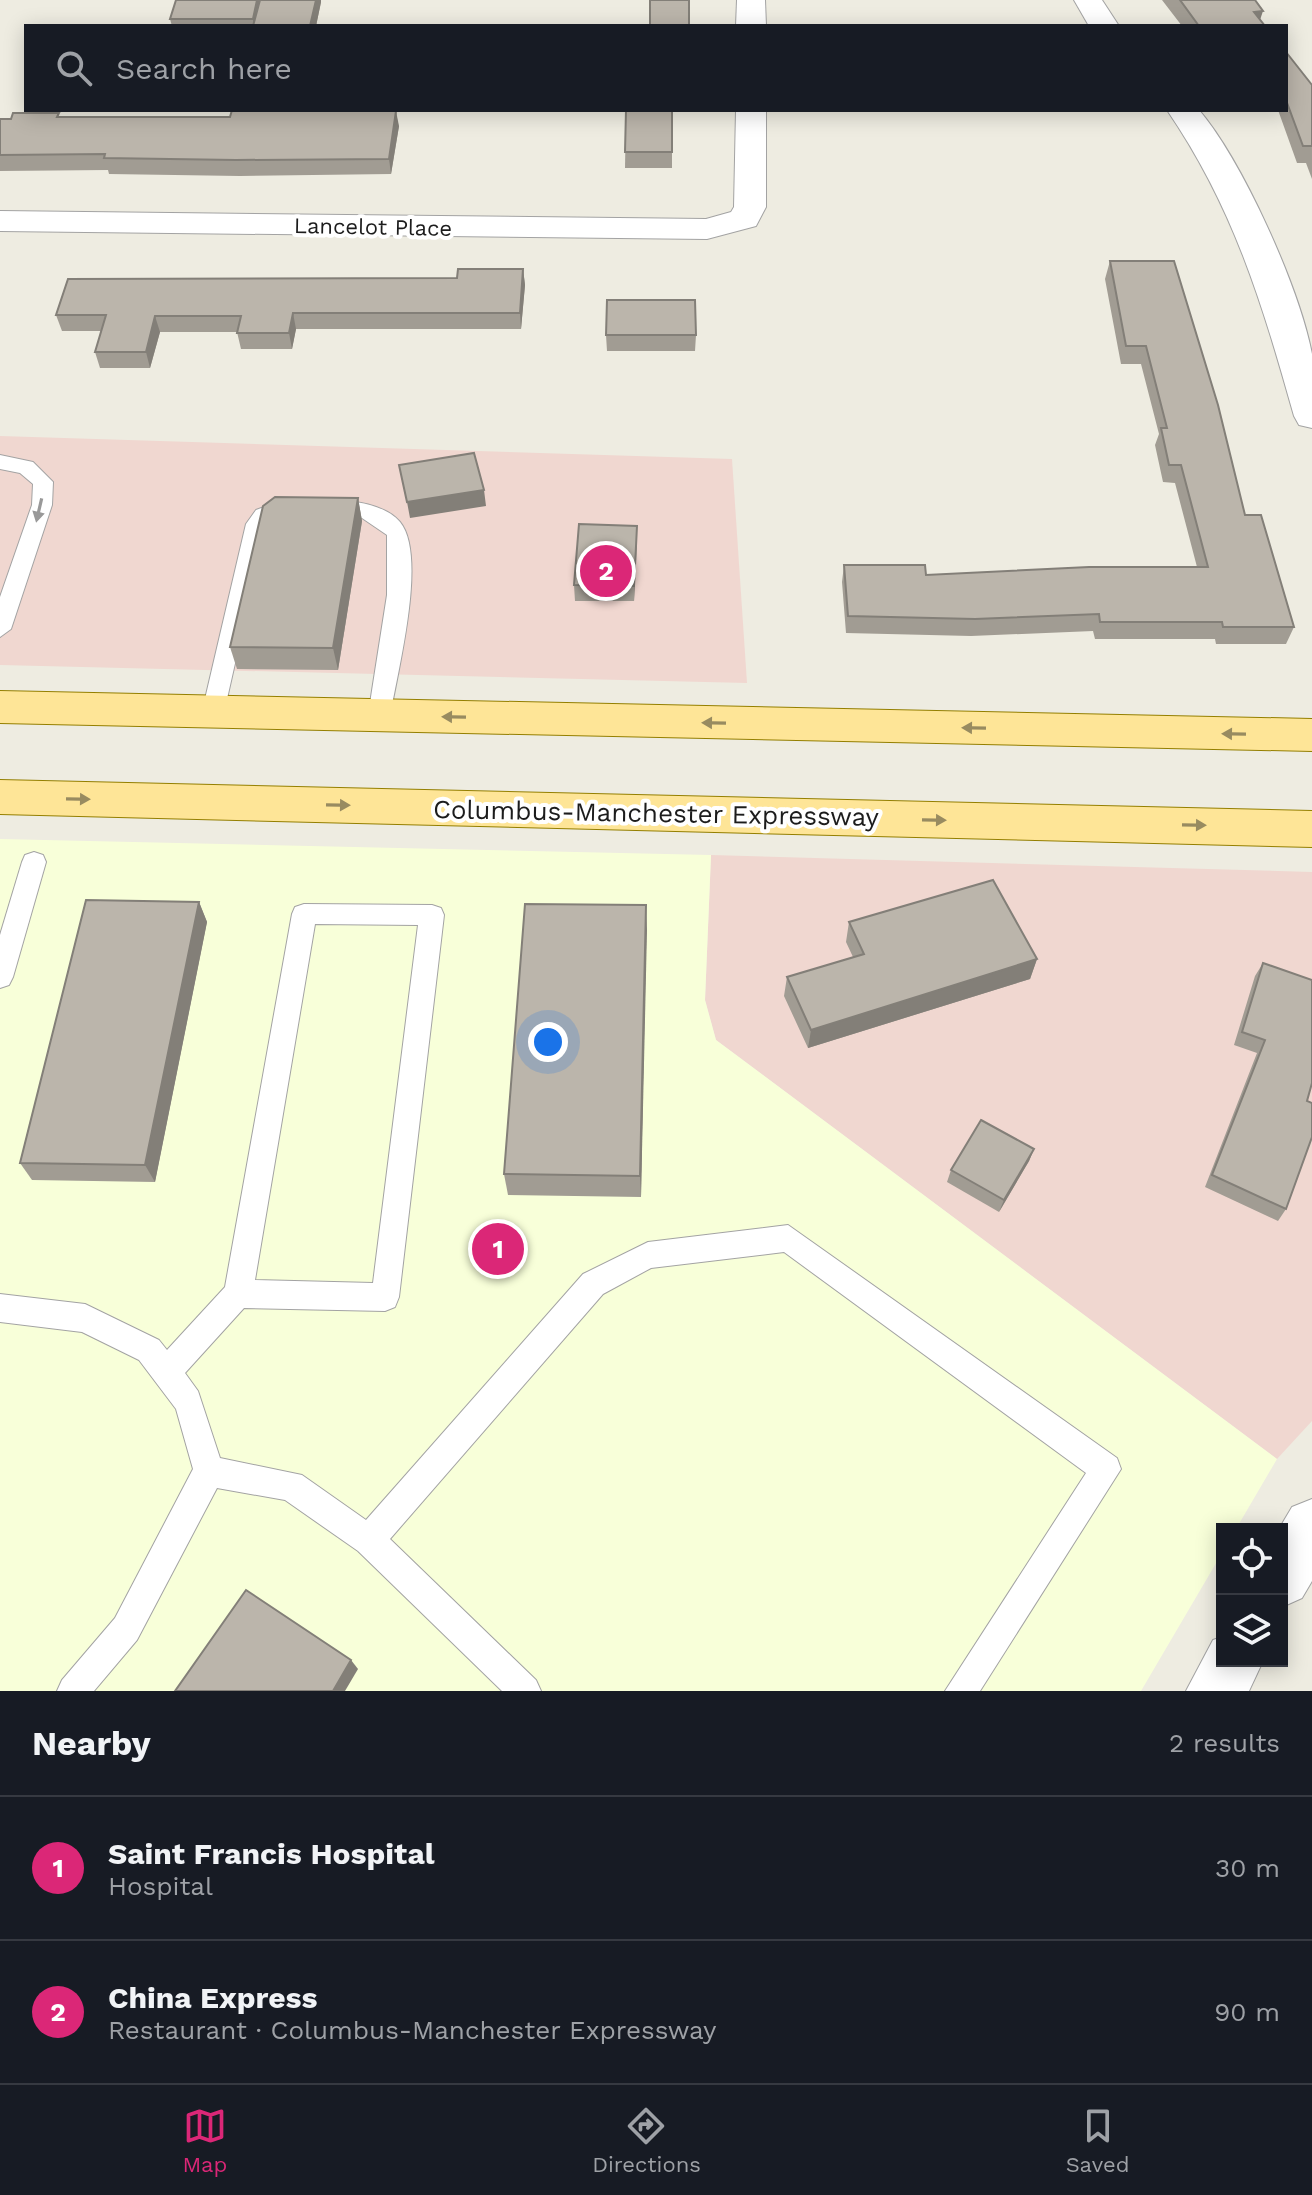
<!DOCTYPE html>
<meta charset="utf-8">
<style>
body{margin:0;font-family:"Work Sans",sans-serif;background:#242831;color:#f1f3f6}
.controls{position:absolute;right:24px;bottom:24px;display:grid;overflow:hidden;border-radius:0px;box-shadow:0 4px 20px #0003}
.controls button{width:72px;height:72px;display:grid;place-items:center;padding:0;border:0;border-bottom:2px solid #363941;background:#171b24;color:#f1f3f6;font:40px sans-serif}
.you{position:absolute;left:548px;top:1042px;width:28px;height:28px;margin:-20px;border:6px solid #fff;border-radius:50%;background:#1a73e8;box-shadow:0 0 0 12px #1a73e833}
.badge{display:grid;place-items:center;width:52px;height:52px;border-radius:50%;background:#db2777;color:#fff;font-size:26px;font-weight:700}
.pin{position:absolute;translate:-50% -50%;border:4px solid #fff;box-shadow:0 2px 8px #0006}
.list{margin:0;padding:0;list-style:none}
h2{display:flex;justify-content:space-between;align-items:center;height:104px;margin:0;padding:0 32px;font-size:34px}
h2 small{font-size:26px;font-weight:400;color:#9ea1a6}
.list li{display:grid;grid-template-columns:52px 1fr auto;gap:24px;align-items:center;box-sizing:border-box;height:144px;padding:0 32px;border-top:2px solid #363941}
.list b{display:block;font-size:30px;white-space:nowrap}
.list p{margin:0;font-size:26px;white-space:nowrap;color:#9ea1a6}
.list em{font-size:26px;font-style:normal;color:#9ea1a6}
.icon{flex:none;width:44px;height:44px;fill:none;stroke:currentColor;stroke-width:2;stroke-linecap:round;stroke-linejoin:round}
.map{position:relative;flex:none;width:1312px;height:1691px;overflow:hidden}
.search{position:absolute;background:#171b24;box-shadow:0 4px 20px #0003;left:24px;right:24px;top:24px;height:88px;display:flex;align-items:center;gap:20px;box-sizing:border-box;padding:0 28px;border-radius:0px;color:#9ea1a6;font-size:30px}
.sheet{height:392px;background:#171b24}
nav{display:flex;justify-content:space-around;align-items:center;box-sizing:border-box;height:112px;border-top:2px solid #363941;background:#171b24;font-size:22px;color:#9ea1a6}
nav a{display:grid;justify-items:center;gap:4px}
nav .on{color:#db2777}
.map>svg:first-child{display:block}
.commercial{fill:#f0d7d0}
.education{fill:#f8ffd9}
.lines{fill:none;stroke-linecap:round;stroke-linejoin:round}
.service-casing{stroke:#a3a3a3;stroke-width:2}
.minor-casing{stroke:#a3a3a3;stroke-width:2}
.primary-casing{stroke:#947f00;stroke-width:2}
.service{fill:#fff;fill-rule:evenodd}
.minor{fill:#fff;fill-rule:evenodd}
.primary{fill:#fee597;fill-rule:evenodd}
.wall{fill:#a19c93}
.shaded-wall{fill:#837f78}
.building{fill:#bbb5ab;stroke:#837f78;stroke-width:2}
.oneway{fill:#999}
.oneway2{fill:#988b60}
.labels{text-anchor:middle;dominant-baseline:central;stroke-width:8;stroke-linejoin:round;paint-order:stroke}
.far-street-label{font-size:22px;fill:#1c1c1c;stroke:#fff}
.street-label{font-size:26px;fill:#1c1c1c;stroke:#fff}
</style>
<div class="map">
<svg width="1312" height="1691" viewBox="0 0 1312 1691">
<rect width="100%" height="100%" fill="#eeece1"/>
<g class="commercial">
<path d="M 0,436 L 732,459 L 747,683 L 0,665 Z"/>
<path d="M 711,855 L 1312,872 L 1312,1421 L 1277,1459 L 716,1040 L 705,1000 Z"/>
</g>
<path class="education" d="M 0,839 L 711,855 L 705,1000 L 716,1040 L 1277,1459 L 1236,1529 L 1222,1529 L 1222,1553 L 1141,1691 L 0,1691 Z"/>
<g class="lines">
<g class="service-casing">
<g id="service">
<path d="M 0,455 L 33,462 L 53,482 L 52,505 L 11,629 L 0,637 L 0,597 L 32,505 L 33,484 L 20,473 L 0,469 Z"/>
<path d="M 286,499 L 296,506 L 266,526 L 224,712 L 221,718 L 205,718 L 202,712 L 246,524 L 256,510 Z"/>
<path d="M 331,499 C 353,501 385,504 400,522 C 428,556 397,673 390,716 L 387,722 L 371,722 L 368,716 L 387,595 L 387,535 L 362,518 L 324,511 L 321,506 Z"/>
<path d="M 34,852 L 43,855 L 46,862 L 13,977 L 9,985 L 0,988 L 0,935 L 22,862 L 25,855 Z"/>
<path d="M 304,904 L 432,905 L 441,908 L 444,915 L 399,1297 L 395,1307 L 385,1311 L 244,1308 L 185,1373 L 198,1391 L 220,1458 L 302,1475 L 366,1520 L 583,1274 L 648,1242 L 788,1225 L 1117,1458 L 1121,1469 L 980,1691 L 945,1691 L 1086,1473 L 784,1252 L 651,1268 L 603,1294 L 390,1539 L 536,1680 L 541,1691 L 502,1691 L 358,1551 L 285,1500 L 217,1488 L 137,1640 L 94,1691 L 57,1691 L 62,1680 L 115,1618 L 193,1469 L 176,1409 L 139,1360 L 82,1332 L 0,1322 L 0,1294 L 85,1304 L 159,1340 L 167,1350 L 225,1287 L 292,914 L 295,907 ZM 315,924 L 418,925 L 373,1283 L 255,1280 Z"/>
</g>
</g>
<g class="minor-casing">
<g id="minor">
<path d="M 737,0 L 765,0 L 766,26 L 736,26 Z"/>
<path d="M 1074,0 L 1102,0 L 1119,26 L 1089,26 Z"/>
<path d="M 736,110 L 766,110 L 766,207 L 756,226 L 707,239 L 0,231 L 0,211 L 706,219 L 731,212 L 734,207 Z"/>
<path d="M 1167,110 L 1199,110 C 1243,162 1299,287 1312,354 C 1312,377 1312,405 1312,428 L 1299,425 L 1294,416 C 1262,303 1234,208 1167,110 Z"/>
<path d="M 1312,1499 L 1312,1581 L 1302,1598 L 1282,1607 L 1282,1529 L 1279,1529 L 1292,1507 Z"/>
<path d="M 1222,1637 L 1222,1661 L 1263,1661 L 1249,1691 L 1186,1691 L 1213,1640 Z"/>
</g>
</g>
<g class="primary-casing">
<g id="primary">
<path d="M 0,691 L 1312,719 L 1312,751 L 0,723 Z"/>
<path d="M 0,780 L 1312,811 L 1312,847 L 0,814 Z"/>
</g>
</g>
<use href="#service" class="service"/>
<use href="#minor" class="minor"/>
<use href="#primary" class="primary"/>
</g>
<g class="wall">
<path d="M 176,0 L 321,0 L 321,2 L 316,26 L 172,26 L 170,19 Z"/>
<path d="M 1162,0 L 1255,0 L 1260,20 L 1265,26 L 1182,26 Z"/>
<path d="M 1286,52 L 1312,85 L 1312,179 L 1306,163 L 1297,163 L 1278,110 L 1286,110 Z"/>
<path d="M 626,110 L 672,110 L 672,168 L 625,168 Z"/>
<path d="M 60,117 L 399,126 L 391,174 L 240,176 L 109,174 L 108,170 L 0,171 L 0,119 Z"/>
<path d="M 1110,261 L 1245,515 L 1294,627 L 1286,644 L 1216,644 L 1215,639 L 1095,639 L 1093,631 L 971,636 L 846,633 L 842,582 L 844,565 L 926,575 L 1197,567 L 1175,483 L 1163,482 L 1155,445 L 1159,434 L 1141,364 L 1121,364 L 1105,279 Z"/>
<path d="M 523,269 L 525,285 L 521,329 L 296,329 L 292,349 L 241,349 L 237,332 L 160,332 L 150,368 L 100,368 L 95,352 L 101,331 L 62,331 L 56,315 L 457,278 Z"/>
<path d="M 606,335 L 696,335 L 695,351 L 607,351 Z"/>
<path d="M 358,498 L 362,521 L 338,670 L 237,669 L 230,647 Z"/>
<path d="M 637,526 L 634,601 L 575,601 L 574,585 Z"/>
<path d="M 199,902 L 207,922 L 155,1182 L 32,1180 L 20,1163 Z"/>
<path d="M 646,905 L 641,1197 L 508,1195 L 504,1174 Z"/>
<path d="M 849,922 L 1037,959 L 1030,979 L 808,1048 L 784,996 L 787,977 L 853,957 L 846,942 Z"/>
<path d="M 1263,963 L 1307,1101 L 1286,1209 L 1278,1221 L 1205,1187 L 1257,1053 L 1234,1045 L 1255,976 Z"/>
<path d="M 1034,1149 L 1029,1161 L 999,1212 L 947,1182 L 951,1170 Z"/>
</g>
<g class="shaded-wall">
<path d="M 257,0 L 264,0 L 254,26 L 253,19 Z"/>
<path d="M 316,0 L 321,0 L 321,2 L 316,26 L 310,26 Z"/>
<path d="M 1263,11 L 1258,26 L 1254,12 Z"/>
<path d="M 396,111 L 399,126 L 391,174 L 389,159 Z"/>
<path d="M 523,269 L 525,285 L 521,329 L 520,313 Z"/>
<path d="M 293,313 L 296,329 L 292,349 L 289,333 Z"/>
<path d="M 155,316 L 160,332 L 150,368 L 146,352 Z"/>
<path d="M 484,490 L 486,506 L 410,518 L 407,502 Z"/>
<path d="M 358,498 L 362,521 L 338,670 L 333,648 Z"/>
<path d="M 637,526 L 637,541 L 634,601 L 634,586 Z"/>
<path d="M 199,902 L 207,922 L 155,1182 L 145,1165 Z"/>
<path d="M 646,905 L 647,930 L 641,1197 L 640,1176 Z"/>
<path d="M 1037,959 L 1030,979 L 808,1048 L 811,1030 Z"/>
<path d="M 1034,1149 L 1029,1161 L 999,1212 L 1004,1200 Z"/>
<path d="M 351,1660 L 358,1669 L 345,1691 L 333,1691 Z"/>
</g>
<g class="building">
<path d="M 176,0 L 257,0 L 253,19 L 170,19 Z"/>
<path d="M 260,0 L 316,0 L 310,26 L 253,26 Z"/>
<rect x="650" y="0" width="39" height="26"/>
<path d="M 1180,0 L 1255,0 L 1263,11 L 1254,12 L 1265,26 L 1199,26 Z"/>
<path d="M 1286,52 L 1312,85 L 1312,146 L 1303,146 L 1286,100 Z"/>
<path d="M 232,110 L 396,111 L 389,159 L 236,160 L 104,158 L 105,154 L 0,155 L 0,119 L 11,119 L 13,113 L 59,113 L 57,117 L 230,117 Z"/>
<path d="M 626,110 L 672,110 L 672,152 L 625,152 Z"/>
<path d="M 1110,261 L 1174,261 L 1218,405 L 1245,515 L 1261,515 L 1294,627 L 1223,627 L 1222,622 L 1100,622 L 1099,614 L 975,619 L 848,616 L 844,565 L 925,565 L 926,575 L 1089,567 L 1208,567 L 1181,465 L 1169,465 L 1161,428 L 1167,428 L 1146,346 L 1126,346 Z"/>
<path d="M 458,269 L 523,269 L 520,313 L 293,313 L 289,333 L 237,333 L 241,316 L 155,316 L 146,352 L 95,352 L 106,315 L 56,315 L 68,279 L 457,278 Z"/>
<path d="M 607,300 L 695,300 L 696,335 L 606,335 Z"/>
<path d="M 474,453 L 484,490 L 407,502 L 399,465 Z"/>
<path d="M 275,497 L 358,498 L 333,648 L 230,647 L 263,506 Z"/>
<path d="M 579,524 L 637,526 L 634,586 L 574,585 Z"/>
<path d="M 993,880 L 1037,959 L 811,1030 L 787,977 L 864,954 L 849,922 Z"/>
<path d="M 86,900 L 199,902 L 145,1165 L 20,1163 Z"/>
<path d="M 525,904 L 646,905 L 640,1176 L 504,1174 Z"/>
<path d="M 1263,963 L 1312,980 L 1312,1083 L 1307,1101 L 1312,1103 L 1312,1137 L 1286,1209 L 1212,1175 L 1265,1040 L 1242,1032 Z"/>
<path d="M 981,1120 L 1034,1149 L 1004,1200 L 951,1170 Z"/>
<path d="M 246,1590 L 351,1660 L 333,1691 L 175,1691 Z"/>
</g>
<defs><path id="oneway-solid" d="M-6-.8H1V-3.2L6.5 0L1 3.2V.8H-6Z" transform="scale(2)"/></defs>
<use class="oneway" href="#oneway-solid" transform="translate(39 510) rotate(103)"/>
<g class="oneway2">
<use href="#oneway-solid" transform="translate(454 717) rotate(-179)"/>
<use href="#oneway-solid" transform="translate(714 723) rotate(-179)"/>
<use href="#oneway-solid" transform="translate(974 728) rotate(-179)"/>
<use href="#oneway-solid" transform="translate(1234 734) rotate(-179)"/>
<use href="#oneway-solid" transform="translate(78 799) rotate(1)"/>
<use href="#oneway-solid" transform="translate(338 805) rotate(1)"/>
<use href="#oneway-solid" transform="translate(934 820) rotate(1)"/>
<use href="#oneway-solid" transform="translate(1194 825) rotate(1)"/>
</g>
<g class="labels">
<g class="far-street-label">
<text transform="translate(373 227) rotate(1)">Lancelot Place</text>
</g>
<g class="street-label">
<text transform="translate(656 813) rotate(1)">Columbus-Manchester Expressway</text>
</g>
</g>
</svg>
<div class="controls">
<button><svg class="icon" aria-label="locate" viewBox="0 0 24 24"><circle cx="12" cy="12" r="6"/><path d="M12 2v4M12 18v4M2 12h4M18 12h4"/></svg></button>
<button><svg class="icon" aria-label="layers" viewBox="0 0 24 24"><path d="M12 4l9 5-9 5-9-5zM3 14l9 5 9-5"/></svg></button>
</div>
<div class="you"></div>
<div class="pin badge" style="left:498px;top:1249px">1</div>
<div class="pin badge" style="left:606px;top:571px">2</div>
<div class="search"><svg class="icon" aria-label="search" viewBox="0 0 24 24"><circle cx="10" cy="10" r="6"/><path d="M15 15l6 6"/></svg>Search here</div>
</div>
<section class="sheet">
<h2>Nearby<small>2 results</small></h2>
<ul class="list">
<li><span class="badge">1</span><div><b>Saint Francis Hospital</b><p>Hospital</p></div><em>30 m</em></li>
<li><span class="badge">2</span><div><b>China Express</b><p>Restaurant · Columbus-Manchester Expressway</p></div><em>90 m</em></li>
</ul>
</section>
<nav>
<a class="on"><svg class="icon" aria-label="map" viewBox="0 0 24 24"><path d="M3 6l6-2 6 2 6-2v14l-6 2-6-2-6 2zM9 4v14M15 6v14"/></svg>Map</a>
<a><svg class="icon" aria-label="directions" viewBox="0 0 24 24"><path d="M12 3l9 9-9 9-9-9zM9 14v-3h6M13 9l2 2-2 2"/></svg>Directions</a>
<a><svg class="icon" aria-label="saved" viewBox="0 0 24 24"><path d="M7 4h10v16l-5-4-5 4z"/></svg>Saved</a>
</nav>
